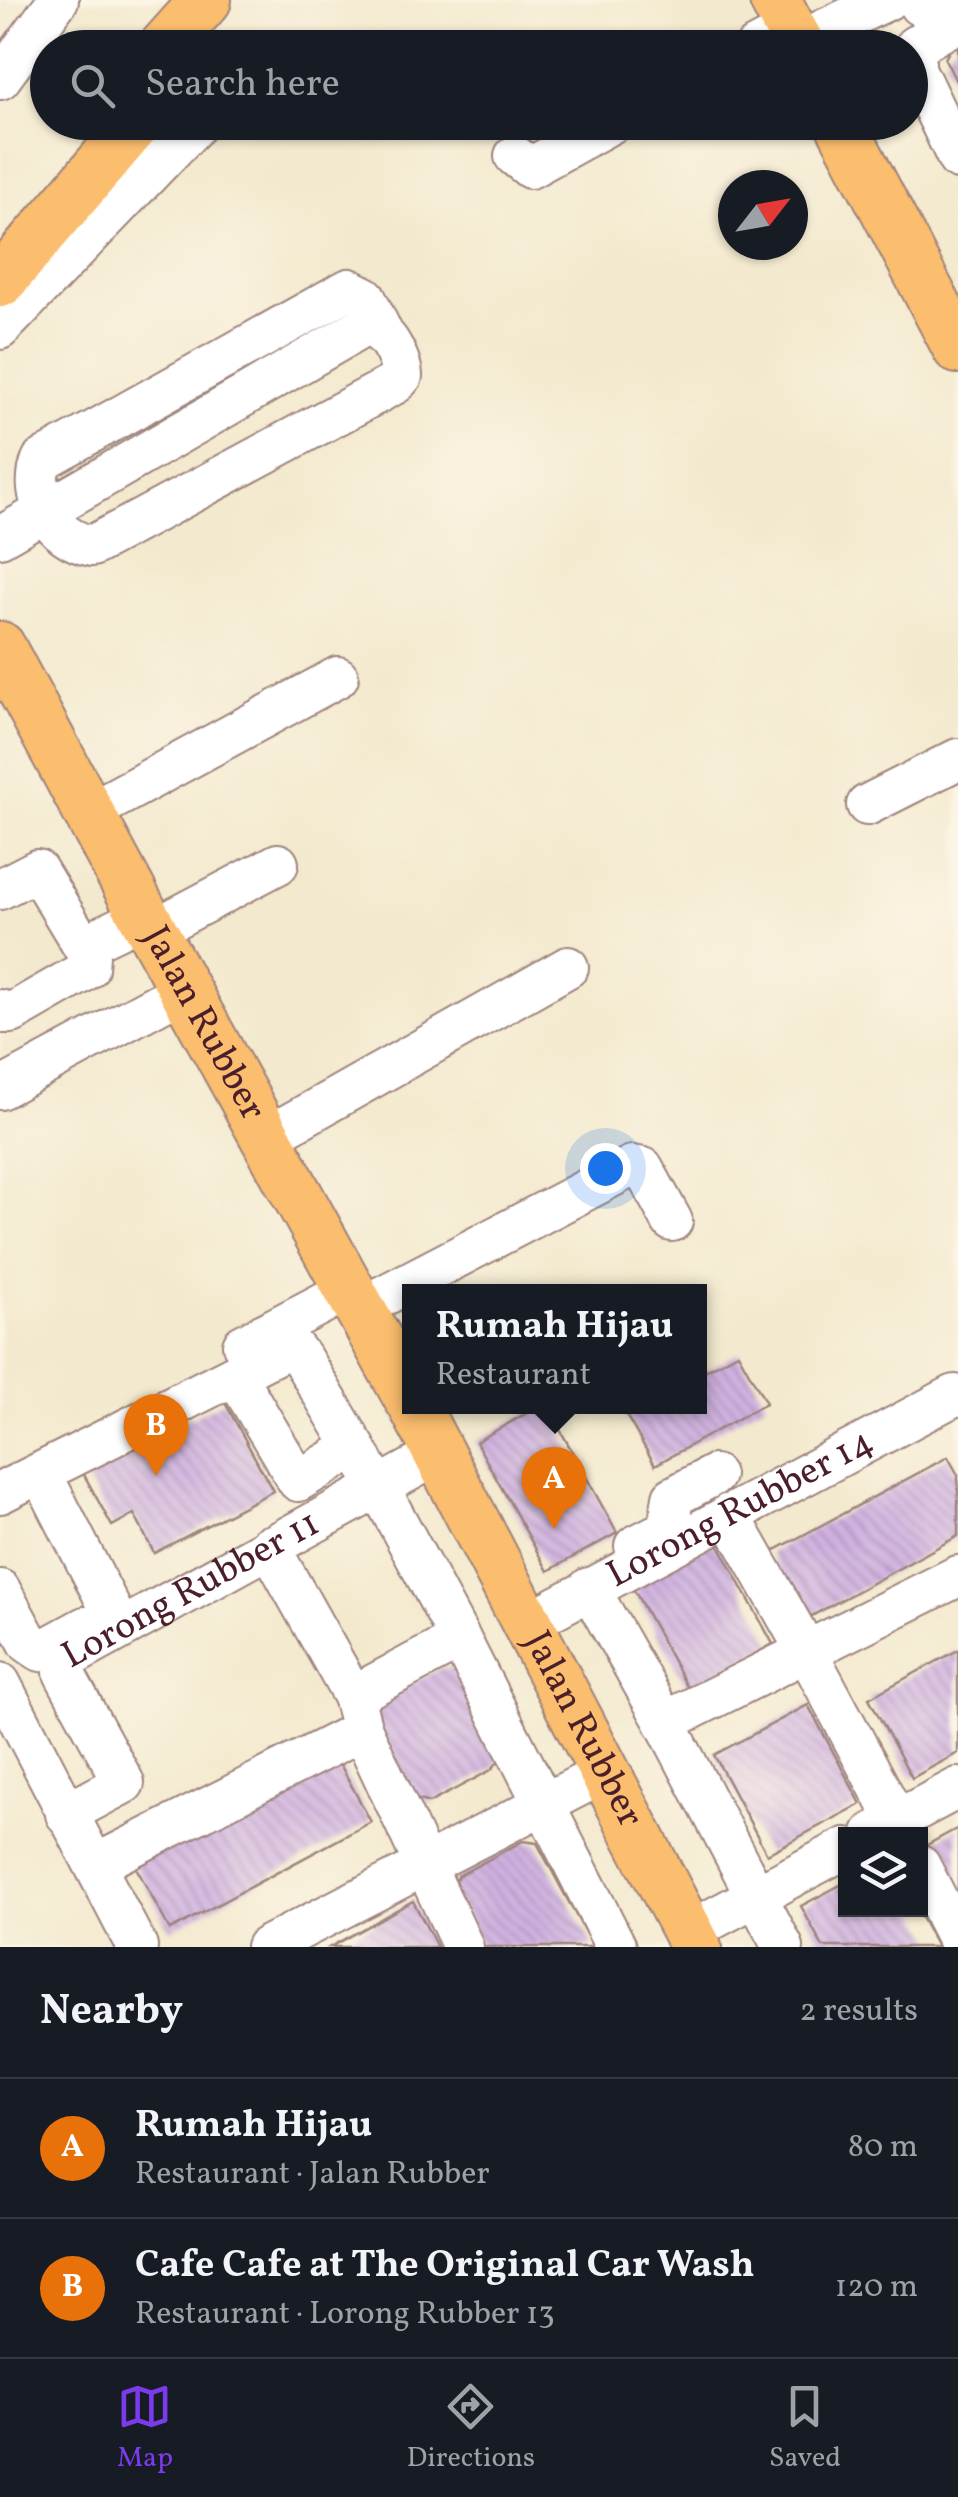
<!DOCTYPE html>
<meta charset="utf-8">
<style>
body{margin:0;font-family:Vollkorn,serif;background:#20242c;color:#f1f3f6}
.controls{position:absolute;right:30px;bottom:30px;display:grid;overflow:hidden;border-radius:0px;box-shadow:0 2px 8px #0004}
.controls button{width:90px;height:90px;display:grid;place-items:center;padding:0;border:0;border-bottom:2px solid #363941;background:#171b24;color:#f1f3f6;font:50px sans-serif}
.compass{position:absolute;left:718px;top:170px;width:90px;height:90px;border-radius:50%;background:#171b24;box-shadow:0 2px 8px #0004;rotate:59deg}
.you{position:absolute;left:605px;top:1168px;width:35px;height:35px;margin:-25px;border:8px solid #fff;border-radius:50%;background:#1a73e8;box-shadow:0 0 0 15px #1a73e833}
.badge{display:grid;place-items:center;width:65px;height:65px;border-radius:50%;background:#7c3aed;color:#fff;font-size:32px;font-weight:700}
.pin{position:absolute;translate:-50% -82px;filter:drop-shadow(0 2px 5px #0008)}
.pin::after{content:'';position:absolute;top:52px;width:35px;height:30px;background:inherit;clip-path:polygon(0 0,100% 0,50% 100%)}
.popup{position:absolute;left:402px;top:1284px;width:305px;height:130px;box-sizing:border-box;display:grid;place-content:center;border-radius:0px;background:#171b24;filter:drop-shadow(0 2px 8px #0005);font-size:32px;white-space:nowrap;color:#9ea1a6}
.popup b{font-size:38px;color:#f1f3f6}
.popup::after{content:'';position:absolute;left:50%;top:100%;margin-left:-20px;border:20px solid transparent;border-top-color:#171b24}
.list{margin:0;padding:0;list-style:none}
h2{display:flex;justify-content:space-between;align-items:center;height:130px;margin:0;padding:0 40px;font-size:42px}
h2 small{font-size:32px;font-weight:400;color:#9ea1a6}
.list li{display:grid;grid-template-columns:65px 1fr auto;gap:30px;align-items:center;box-sizing:border-box;height:140px;padding:0 40px;border-top:2px solid #363941}
.list b{display:block;font-size:38px;white-space:nowrap}
.list p{margin:0;font-size:32px;white-space:nowrap;color:#9ea1a6}
.list em{font-size:32px;font-style:normal;color:#9ea1a6}
.icon{flex:none;width:55px;height:55px;fill:none;stroke:currentColor;stroke-width:2;stroke-linecap:round;stroke-linejoin:round}
.map{position:relative;flex:none;width:958px;height:1947px;overflow:hidden}
.search{position:absolute;background:#171b24;box-shadow:0 2px 8px #0004;left:30px;right:30px;top:30px;height:110px;display:flex;align-items:center;gap:25px;box-sizing:border-box;padding:0 35px;border-radius:55px;color:#9ea1a6;font-size:38px}
.sheet{height:410px;background:#171b24}
nav{display:flex;justify-content:space-around;align-items:center;box-sizing:border-box;height:140px;border-top:2px solid #363941;background:#171b24;font-size:28px;color:#9ea1a6}
nav a{display:grid;justify-items:center;gap:5px}
nav .on{color:#7c3aed}
.map>svg:first-child{display:block}
.building{fill:url(#building-back-hatch)}
.lines{fill:none;stroke-linecap:round;stroke-linejoin:round}
.minor-casing{stroke:#9e847c;stroke-width:44}
.major-casing{stroke:#9e847c;stroke-width:54}
.minor{stroke:#fff;stroke-width:40}
.major{stroke:#fbbd6e;stroke-width:50}
.labels{text-anchor:middle;dominant-baseline:central;stroke-width:8;stroke-linejoin:round;paint-order:stroke}
.street-label{font-size:38px;fill:#4a1f2b;stroke:#fcf5e5}
</style>
<div class="map">
<svg width="958" height="1947" viewBox="0 0 958 1947">
<defs>
<pattern id="building-back-hatch" width="6" height="6" patternUnits="userSpaceOnUse" patternTransform="scale(2.5)"><rect width="6" height="6" fill="#d0b2e1"/><path d="M-1 5l2 2M0 0l6 6M5-1l2 2" fill="none" stroke="#ab90b7"/></pattern>
</defs>
<rect width="100%" height="100%" fill="#fcf5e5"/>
<filter id="ink" filterUnits="userSpaceOnUse"><feTurbulence type="fractalNoise" baseFrequency=".01" numOctaves="2"/><feDisplacementMap in="SourceGraphic" scale="20" xChannelSelector="R" yChannelSelector="G"/><feConvolveMatrix kernelMatrix="1 2 1 2 8 2 1 2 1" color-interpolation-filters="sRGB"/></filter>
<filter id="wash" filterUnits="userSpaceOnUse"><feTurbulence type="fractalNoise" baseFrequency=".0048" numOctaves="4" result="noise"/><feDisplacementMap in="SourceGraphic" scale="40" xChannelSelector="R" yChannelSelector="G"/><feGaussianBlur stdDeviation="2.25" result="paint"/><feColorMatrix in="noise" values="0 0 0 0 0 0 0 0 0 0 0 0 0 0 0 0 0 1.4 0 .05"/><feComposite in="paint" operator="in"/></filter>
<g filter="url(#wash)">
<rect width="100%" height="100%" fill="#f3e9ce"/>
<g id="blocks">
<g class="building">
<path d="M 958,44 L 958,85 L 945,59 L 951,47 Z"/>
<path d="M 738,1353 L 766,1403 L 655,1465 L 626,1415 L 642,1406 L 699,1406 L 699,1374 Z"/>
<path d="M 224,1401 L 273,1491 L 154,1553 L 134,1514 L 112,1526 L 82,1471 Z"/>
<path d="M 539,1406 L 547,1406 L 617,1533 L 548,1571 L 476,1442 Z"/>
<path d="M 948,1457 L 958,1475 L 958,1536 L 806,1619 L 770,1553 Z"/>
<path d="M 713,1534 L 773,1644 L 689,1690 L 629,1581 Z"/>
<path d="M 958,1650 L 958,1753 L 912,1778 L 869,1698 Z"/>
<path d="M 442,1668 L 455,1668 L 501,1758 L 491,1770 L 429,1803 L 416,1799 L 372,1713 L 380,1699 Z"/>
<path d="M 808,1705 L 861,1804 L 767,1854 L 714,1755 Z"/>
<path d="M 334,1753 L 371,1822 L 170,1930 L 132,1860 Z"/>
<path d="M 958,1828 L 958,1902 L 927,1845 Z"/>
<path d="M 523,1841 L 537,1843 L 593,1947 L 482,1947 L 451,1889 L 458,1876 Z"/>
<path d="M 846,1882 L 846,1910 L 917,1910 L 937,1947 L 823,1947 L 801,1906 Z"/>
<path d="M 413,1901 L 437,1947 L 330,1947 Z"/>
</g>
</g>
</g>
<g filter="url(#ink)">
<use href="#blocks" fill-opacity="0" stroke="#9e847c" stroke-width="2.5"/>
<g class="lines">
<g class="minor-casing">
<g id="minor">
<path d="M 916,0 L 919,5 L 937,8 L 954,0"/>
<path d="M 958,22 L 915,46 L 915,69 L 958,159"/>
<path d="M 798,42 L 887,0"/>
<path d="M 755,48 L 791,29"/>
<path d="M 0,79 L 58,0"/>
<path d="M 515,156 L 530,168 L 613,122"/>
<path d="M 0,329 L 196,125"/>
<path d="M 0,537 L 45,511 L 363,327 C 384,323 401,358 402,376 L 396,383 L 92,546 C 53,539 27,497 42,460 L 349,289 L 365,297 L 381,330"/>
<path d="M 867,805 L 958,759"/>
<path d="M 88,813 L 338,677"/>
<path d="M 0,889 L 37,870 L 89,956 L 88,968 L 78,975 L 12,1013 L 4,1013 L 0,1010"/>
<path d="M 153,930 L 278,864"/>
<path d="M 84,945 L 144,916"/>
<path d="M 0,1089 L 185,989"/>
<path d="M 267,1137 L 568,967"/>
<path d="M 360,1308 L 632,1166 L 643,1168 L 672,1221"/>
<path d="M 243,1345 L 350,1289"/>
<path d="M 235,1375 L 298,1481 L 355,1447"/>
<path d="M 41,1473 L 112,1612"/>
<path d="M 378,1486 L 460,1639"/>
<path d="M 0,1493 L 286,1349 L 295,1350 L 302,1359 L 370,1473"/>
<path d="M 729,1514 L 807,1652 L 904,1834"/>
<path d="M 269,1546 L 353,1696"/>
<path d="M 635,1546 L 668,1529 L 673,1497 L 714,1475"/>
<path d="M 589,1588 L 665,1722 L 783,1947"/>
<path d="M 0,1590 L 29,1643 L 41,1651 L 85,1627"/>
<path id="s1" d="M 527,1623 L 955,1395 L 958,1396"/>
<path d="M 0,1683 L 137,1947"/>
<path d="M 665,1722 L 958,1576"/>
<path d="M 362,1730 L 463,1947"/>
<path id="s2" d="M 66,1814 L 124,1783 L 64,1673 L 65,1660 L 439,1454"/>
<path d="M 873,1833 L 958,1788"/>
<path d="M 95,1865 L 362,1730 L 353,1696 L 460,1639 L 616,1947"/>
<path d="M 920,1866 L 958,1940"/>
<path d="M 688,1932 L 846,1848"/>
<path d="M 266,1947 L 604,1773"/>
</g>
</g>
<g class="major-casing">
<g id="major">
<path d="M 775,0 L 801,48"/>
<path d="M 163,48 L 206,0"/>
<path d="M 840,122 L 958,348"/>
<path d="M 0,282 L 137,122"/>
<path id="s3" d="M 0,647 L 144,916 L 409,1398"/>
<path id="s4" d="M 414,1406 L 696,1947"/>
</g>
</g>
<use href="#minor" class="minor"/>
<use href="#major" class="major"/>
</g>
</g>
<g class="labels">
<g class="street-label">
<text stroke="none"><textPath href="#s3" startOffset="428">Jalan Rubber</textPath></text>
<text stroke="none"><textPath href="#s1" startOffset="242">Lorong Rubber 14</textPath></text>
<text stroke="none"><textPath href="#s2" startOffset="348">Lorong Rubber 11</textPath></text>
<text stroke="none"><textPath href="#s4" startOffset="365">Jalan Rubber</textPath></text>
</g>
</g>
</svg>
<div class="controls">
<button><svg class="icon" aria-label="layers" viewBox="0 0 24 24"><path d="M12 4l9 5-9 5-9-5zM3 14l9 5 9-5"/></svg></button>
</div>
<svg class="compass" viewBox="-18 -18 36 36"><path d="M0-13l5 13h-10z" fill="#e53935"/><path d="M0 13l5-13h-10z" fill="#9ea1a6"/></svg>
<div class="you"></div>
<div class="pin badge" style="left:554px;top:1529px;background:#e8710a">A</div>
<div class="popup"><b>Rumah Hijau</b>Restaurant</div>
<div class="pin badge" style="left:156px;top:1476px;background:#e8710a">B</div>
<div class="search"><svg class="icon" aria-label="search" viewBox="0 0 24 24"><circle cx="10" cy="10" r="6"/><path d="M15 15l6 6"/></svg>Search here</div>
</div>
<section class="sheet">
<h2>Nearby<small>2 results</small></h2>
<ul class="list">
<li><span class="badge" style="background:#e8710a">A</span><div><b>Rumah Hijau</b><p>Restaurant · Jalan Rubber</p></div><em>80 m</em></li>
<li><span class="badge" style="background:#e8710a">B</span><div><b>Cafe Cafe at The Original Car Wash</b><p>Restaurant · Lorong Rubber 13</p></div><em>120 m</em></li>
</ul>
</section>
<nav>
<a class="on"><svg class="icon" aria-label="map" viewBox="0 0 24 24"><path d="M3 6l6-2 6 2 6-2v14l-6 2-6-2-6 2zM9 4v14M15 6v14"/></svg>Map</a>
<a><svg class="icon" aria-label="directions" viewBox="0 0 24 24"><path d="M12 3l9 9-9 9-9-9zM9 14v-3h6M13 9l2 2-2 2"/></svg>Directions</a>
<a><svg class="icon" aria-label="saved" viewBox="0 0 24 24"><path d="M7 4h10v16l-5-4-5 4z"/></svg>Saved</a>
</nav>
